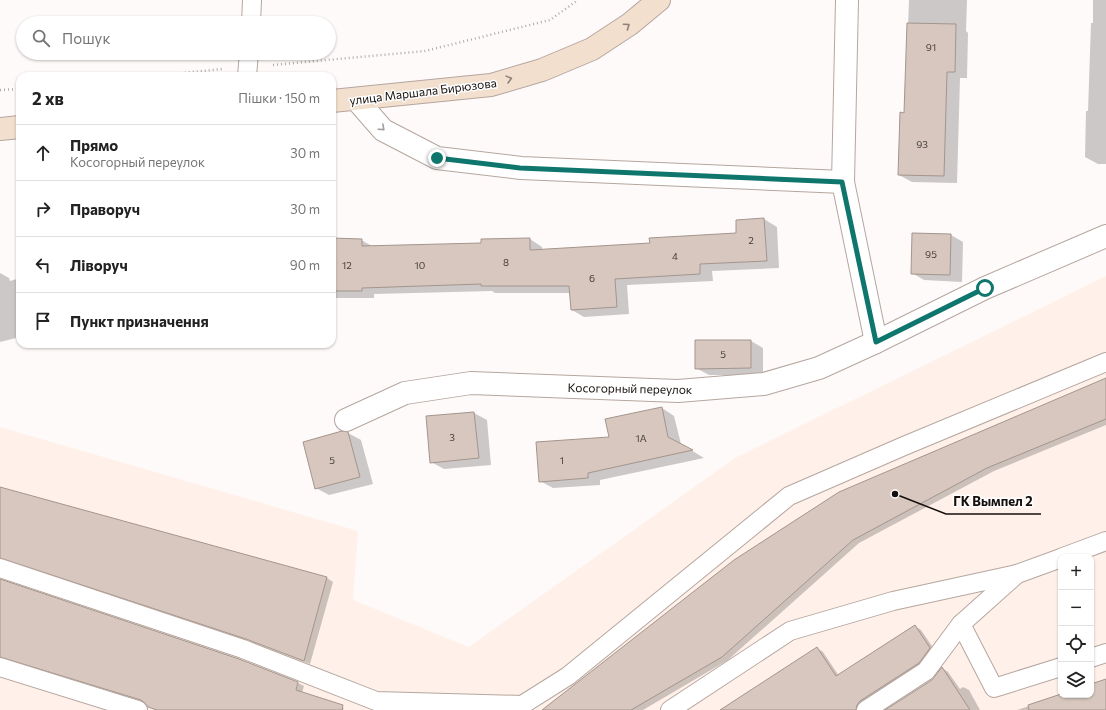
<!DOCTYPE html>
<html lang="uk">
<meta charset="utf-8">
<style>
body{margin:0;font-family:Commissioner,sans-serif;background:#f2f2f2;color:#222}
.controls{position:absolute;right:12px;bottom:12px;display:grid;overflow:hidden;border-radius:8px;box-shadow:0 1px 3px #0004}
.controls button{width:36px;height:36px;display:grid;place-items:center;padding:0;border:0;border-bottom:1px solid #e0e0e0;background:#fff;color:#222;font:20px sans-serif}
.stop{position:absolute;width:12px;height:12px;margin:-9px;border:3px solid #0f766e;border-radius:50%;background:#fff}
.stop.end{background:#0f766e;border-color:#fff;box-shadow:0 1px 4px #0008}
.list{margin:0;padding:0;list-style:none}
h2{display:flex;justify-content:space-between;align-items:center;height:52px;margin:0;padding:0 16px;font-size:17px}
h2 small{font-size:13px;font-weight:400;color:#767676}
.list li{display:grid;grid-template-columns:26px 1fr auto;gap:12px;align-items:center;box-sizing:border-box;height:56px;padding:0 16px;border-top:1px solid #e0e0e0}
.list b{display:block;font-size:15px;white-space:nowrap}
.list p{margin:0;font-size:13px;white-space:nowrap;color:#767676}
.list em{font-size:13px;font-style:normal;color:#767676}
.icon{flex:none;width:22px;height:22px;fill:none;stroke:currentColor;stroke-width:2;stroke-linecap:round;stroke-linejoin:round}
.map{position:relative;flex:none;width:1106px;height:710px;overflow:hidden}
.search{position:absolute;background:#fff;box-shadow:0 1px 3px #0004;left:16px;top:16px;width:320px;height:44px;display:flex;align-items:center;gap:10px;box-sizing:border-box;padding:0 14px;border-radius:22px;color:#767676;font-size:15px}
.panel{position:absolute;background:#fff;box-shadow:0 1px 3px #0004;left:16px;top:72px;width:320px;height:276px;border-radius:12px}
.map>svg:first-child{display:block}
.built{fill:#fff1e9;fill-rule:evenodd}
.shadow{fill:#0003}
.building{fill:#d7c7bf;stroke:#a4958d}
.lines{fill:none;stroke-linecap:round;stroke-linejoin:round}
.lane-casing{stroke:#b5a69f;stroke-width:20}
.street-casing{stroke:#b5a69f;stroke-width:24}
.secondary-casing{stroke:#b5a69f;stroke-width:24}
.path{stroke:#afaba9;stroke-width:2.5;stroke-dasharray:1 3;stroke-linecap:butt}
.lane{stroke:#fff;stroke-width:18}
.street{stroke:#fff;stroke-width:22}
.secondary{stroke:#f2dfce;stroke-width:22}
.oneway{stroke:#8e8177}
.oneway2{stroke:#a19f9e}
.route{stroke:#0f766e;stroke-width:5}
.labels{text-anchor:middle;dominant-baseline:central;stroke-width:3;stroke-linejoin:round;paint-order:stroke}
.number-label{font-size:10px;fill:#453d39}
.street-label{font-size:12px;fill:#140f0c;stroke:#fff}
.leader{fill:none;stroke:#140f0c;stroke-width:1.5}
.callout-dot{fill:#140f0c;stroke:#fff;stroke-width:1.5}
.callout-label{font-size:13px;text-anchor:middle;font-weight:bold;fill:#140f0c;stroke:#fff;stroke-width:3;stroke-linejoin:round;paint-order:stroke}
</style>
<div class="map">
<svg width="1106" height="710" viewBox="0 0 1106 710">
<rect width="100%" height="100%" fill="#fefaf9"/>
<path class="built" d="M 1106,276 L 1106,710 L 0,710 L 0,427 L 358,531 L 353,600 L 469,647 L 735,458 ZM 1061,557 L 1091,557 L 1091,695 L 1061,695 Z"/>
<g class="shadow">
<path d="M 909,0 L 967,0 L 966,31 L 968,33 L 967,78 L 960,78 L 957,183 L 912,182 L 899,175 L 905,114 Z"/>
<path d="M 1093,0 L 1106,0 L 1106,164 L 1098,164 L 1085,157 L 1086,111 L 1088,111 L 1091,23 L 1093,23 Z"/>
<path d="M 764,219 L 777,227 L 779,268 L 712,271 L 713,281 L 627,285 L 629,314 L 584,317 L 572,310 L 570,293 L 495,293 L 492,291 L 374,294 L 374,298 L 332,298 L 332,239 L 361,240 L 374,247 L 482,244 L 530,239 L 542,247 L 542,250 L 651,244 L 737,234 Z"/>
<path d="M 951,235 L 963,242 L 962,282 L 924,280 L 912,273 Z"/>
<path d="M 0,273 L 9,278 L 10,281 L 20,278 L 20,337 L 0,342 Z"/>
<path d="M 751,341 L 763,348 L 763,375 L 709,375 L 696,368 Z"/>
<path d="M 1106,379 L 1106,425 L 994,471 L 859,543 L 728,660 L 643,710 L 544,710 Z"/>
<path d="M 662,408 L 674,416 L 681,444 L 704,458 L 600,480 L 600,485 L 553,488 L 540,481 L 610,438 Z"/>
<path d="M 474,413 L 487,420 L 491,465 L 444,469 L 431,462 L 427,417 Z"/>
<path d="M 348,433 L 361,440 L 373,484 L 329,495 L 316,488 Z"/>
<path d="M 0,488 L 327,578 L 333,582 L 310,664 L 254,642 L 10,561 L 5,561 L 0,563 Z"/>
<path d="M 0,580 L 295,695 L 298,683 L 304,686 L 302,693 L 338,705 L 344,708 L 343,710 L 155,710 L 149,706 L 146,702 L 10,660 L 0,658 Z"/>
<path d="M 915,626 L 921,630 L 936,652 L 863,710 L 722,710 L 817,648 L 823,652 L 839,676 Z"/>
<path d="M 942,668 L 948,672 L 960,689 L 963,687 L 969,690 L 980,710 L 887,710 L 932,681 Z"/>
<path d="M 1106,681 L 1106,710 L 1017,710 L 1063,695 L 1091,695 L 1091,686 Z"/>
</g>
<g class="building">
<path d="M 907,23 L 956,24 L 955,72 L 947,72 L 944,176 L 898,175 L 900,112 L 904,113 Z"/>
<path d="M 764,218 L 767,261 L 700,264 L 700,274 L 615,279 L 617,307 L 571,310 L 569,286 L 481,286 L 481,284 L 362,288 L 362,291 L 332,291 L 332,238 L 362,239 L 362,246 L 481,243 L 481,239 L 530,238 L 530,250 L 650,243 L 649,238 L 736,233 L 736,220 Z"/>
<path d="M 912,233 L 951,234 L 950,275 L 911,274 Z"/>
<path d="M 695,340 L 751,340 L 751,368 L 695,369 Z"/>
<path d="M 1106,378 L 1106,419 L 987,468 L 853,540 L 722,657 L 631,710 L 542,710 L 734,560 L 839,492 Z"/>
<path d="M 662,407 L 668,437 L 693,450 L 588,473 L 588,478 L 539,482 L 536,442 L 609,437 L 605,419 Z"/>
<path d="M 474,412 L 479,458 L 430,463 L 426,416 Z"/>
<path d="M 342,431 L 348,432 L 360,477 L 315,489 L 303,442 Z"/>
<path d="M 0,487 L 327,577 L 304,661 L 246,639 L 0,558 Z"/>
<path d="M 0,579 L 239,659 L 298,682 L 296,690 L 343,705 L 342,710 L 157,710 L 148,707 L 145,703 L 141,700 L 0,657 Z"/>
<path d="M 915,625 L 930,648 L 919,663 L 860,701 L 857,705 L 856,710 L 720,710 L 817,647 L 836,676 Z"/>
<path d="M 942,667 L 970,710 L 885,710 L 932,680 Z"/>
<path d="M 1106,679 L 1106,710 L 1029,710 L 1028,705 L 1061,694 L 1091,695 L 1091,684 Z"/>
</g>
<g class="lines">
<g class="lane-casing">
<g id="lane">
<path d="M 251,23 L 252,0"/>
<path d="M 247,76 L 249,53"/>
<path d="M 1063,557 L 1106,541"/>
<path d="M 0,568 L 243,649 L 376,701 L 522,705 L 568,676 L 789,496 L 904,446 L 1106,362"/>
<path d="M 961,624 L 994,688 L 1061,667"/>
<path d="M 1091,658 L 1106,653"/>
<path d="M 0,667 L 138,710"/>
<path d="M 670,710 L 790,631 L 893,601 L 1017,574"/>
<path d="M 866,710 L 926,671 L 961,624 L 1017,574 L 1061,558"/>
</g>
</g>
<g class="street-casing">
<g id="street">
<path d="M 847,0 L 843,182 L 876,342"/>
<path d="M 356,99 L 383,130 L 437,158 L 521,168 L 843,182"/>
<path d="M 346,420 L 405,393 L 471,383 L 678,391 L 764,384 L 819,368 L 876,342 L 985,288 L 1106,236"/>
</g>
</g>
<g class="secondary-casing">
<g id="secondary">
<path d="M 332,101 L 491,85 L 542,70 L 592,49 L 630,24 L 659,0"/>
<path d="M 0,129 L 20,127"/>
</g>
</g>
<g class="path">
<path d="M 273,65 L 425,51 L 550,20 L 578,0"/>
<path d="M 153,76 L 222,69"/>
<path d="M 0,90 L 20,89"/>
</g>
<use href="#lane" class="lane"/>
<use href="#street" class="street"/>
<use href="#secondary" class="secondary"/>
</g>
<defs><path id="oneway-chevron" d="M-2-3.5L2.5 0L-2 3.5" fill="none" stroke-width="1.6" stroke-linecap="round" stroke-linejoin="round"/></defs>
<g class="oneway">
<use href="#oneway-chevron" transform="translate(627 26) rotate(-35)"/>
<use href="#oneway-chevron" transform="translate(509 79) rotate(-15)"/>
</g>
<use class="oneway2" href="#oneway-chevron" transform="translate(382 128) rotate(42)"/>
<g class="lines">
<path class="route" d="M 437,158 L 520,168 L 842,182 L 876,342 L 985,288"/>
</g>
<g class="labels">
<g class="number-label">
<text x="931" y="47">91</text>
<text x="922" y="144">93</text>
<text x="751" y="240">2</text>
<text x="931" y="254">95</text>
<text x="675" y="256">4</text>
<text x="506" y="262">8</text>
<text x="347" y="265">12</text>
<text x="420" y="265">10</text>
<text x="592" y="278">6</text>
<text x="723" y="354">5</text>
<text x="452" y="437">3</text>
<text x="641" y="438">1А</text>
<text x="332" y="460">5</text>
<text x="562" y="460">1</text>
</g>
<g class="street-label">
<text transform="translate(423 91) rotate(-7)">улица Маршала Бирюзова</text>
<text transform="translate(630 388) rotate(1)">Косогорный переулок</text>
</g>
</g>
<path class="leader" d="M895 494L946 514H1041"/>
<circle class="callout-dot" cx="895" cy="494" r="4"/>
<g class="callout-label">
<text x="993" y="506">ГК Вымпел 2</text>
</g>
</svg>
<div class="controls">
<button>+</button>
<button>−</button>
<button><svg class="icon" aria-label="locate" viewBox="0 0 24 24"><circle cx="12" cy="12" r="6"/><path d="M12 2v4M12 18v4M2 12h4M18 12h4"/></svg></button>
<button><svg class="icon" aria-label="layers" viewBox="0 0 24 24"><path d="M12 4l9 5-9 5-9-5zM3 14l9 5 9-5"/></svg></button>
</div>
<div class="stop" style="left:985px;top:288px"></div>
<div class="stop end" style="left:437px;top:158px"></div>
<div class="search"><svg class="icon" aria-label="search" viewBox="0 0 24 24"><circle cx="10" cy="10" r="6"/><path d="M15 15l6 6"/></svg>Пошук</div>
<section class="panel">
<h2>2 хв<small>Пішки · 150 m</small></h2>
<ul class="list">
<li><svg class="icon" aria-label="ahead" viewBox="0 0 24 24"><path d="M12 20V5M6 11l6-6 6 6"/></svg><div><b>Прямо</b><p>Косогорный переулок</p></div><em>30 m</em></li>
<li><svg class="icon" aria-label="right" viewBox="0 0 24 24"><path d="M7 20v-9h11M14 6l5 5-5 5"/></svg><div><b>Праворуч</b></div><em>30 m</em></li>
<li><svg class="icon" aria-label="left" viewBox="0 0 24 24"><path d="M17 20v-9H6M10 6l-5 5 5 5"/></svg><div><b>Ліворуч</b></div><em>90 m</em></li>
<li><svg class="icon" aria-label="arrive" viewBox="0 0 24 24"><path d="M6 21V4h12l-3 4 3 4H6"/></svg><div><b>Пункт призначення</b></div></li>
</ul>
</section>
</div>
